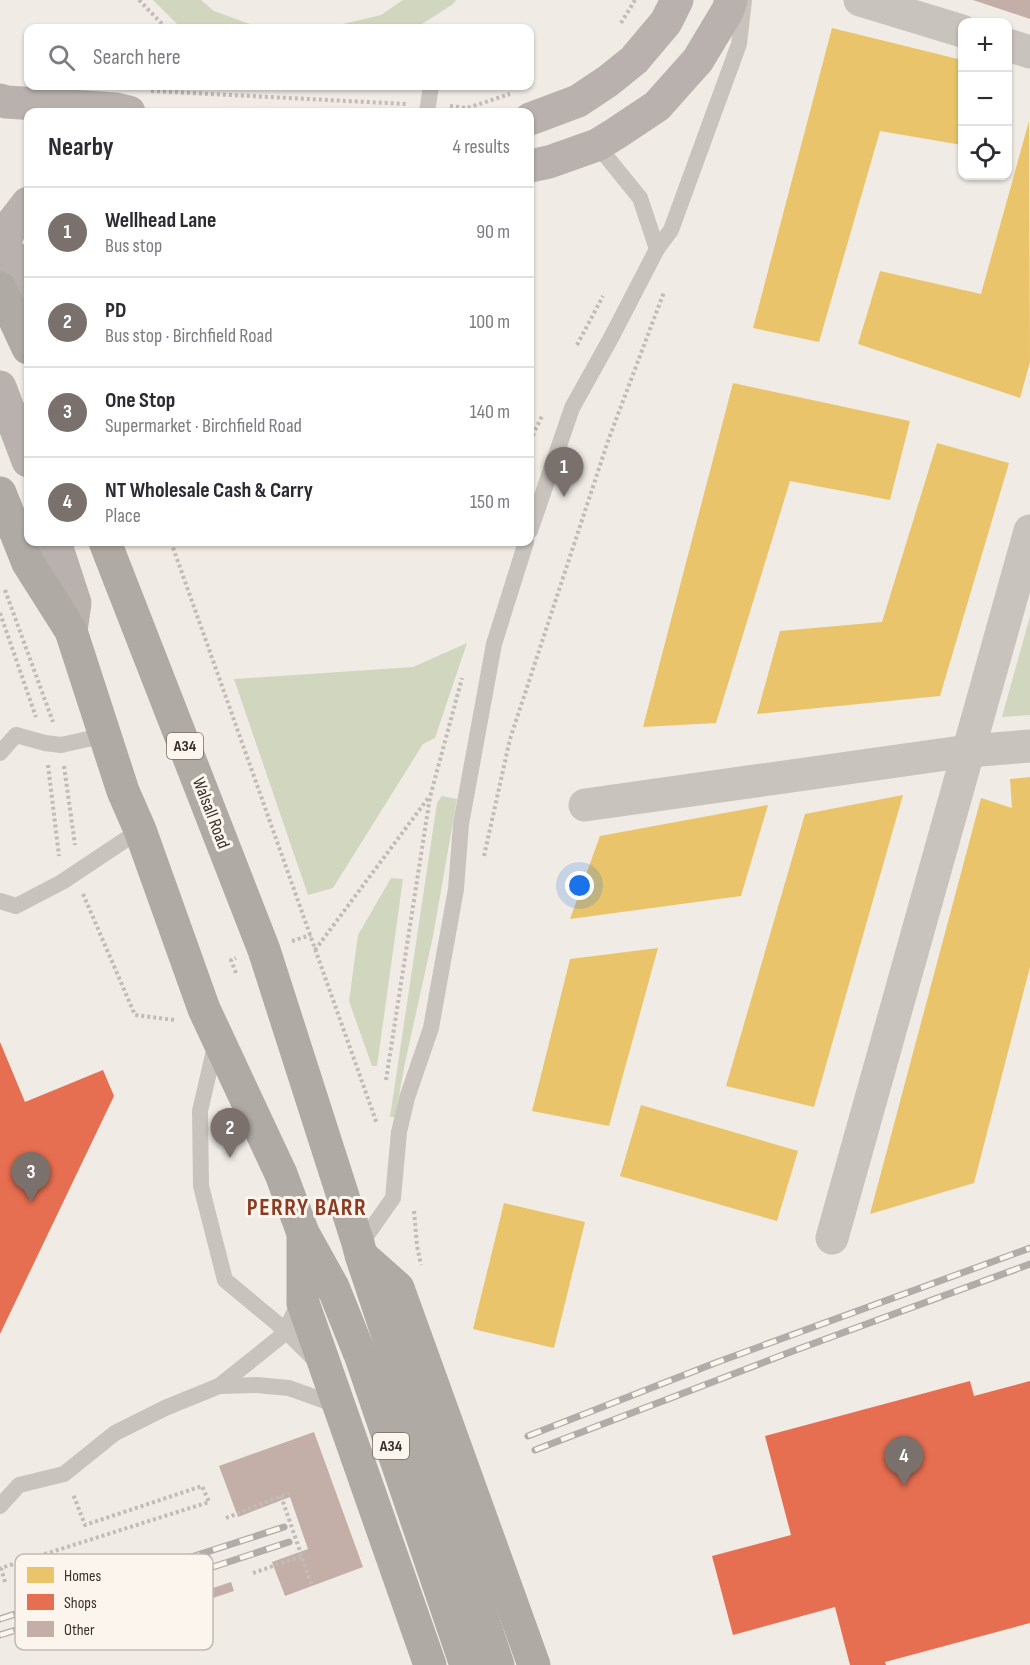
<!DOCTYPE html>
<meta charset="utf-8">
<style>
body{margin:0;font-family:"Sofia Sans Condensed",sans-serif;background:#f7f7f7;color:#2b2b33}
.controls{position:absolute;right:18px;top:18px;display:grid;overflow:hidden;border-radius:12px;box-shadow:0 2px 4px #0004}
.controls button{width:54px;height:54px;display:grid;place-items:center;padding:0;border:0;border-bottom:2px solid #e1e1e2;background:#fff;color:#2b2b33;font:30px sans-serif}
.you{position:absolute;left:580px;top:886px;width:21px;height:21px;margin:-15px;border:4px solid #fff;border-radius:50%;background:#1a73e8;box-shadow:0 0 0 9px #1a73e833}
.badge{display:grid;place-items:center;width:39px;height:39px;border-radius:50%;background:#7a716c;color:#fff;font-size:20px;font-weight:700}
.pin{position:absolute;translate:-50% -50px;filter:drop-shadow(0 2px 3px #0008)}
.pin::after{content:'';position:absolute;top:32px;width:21px;height:18px;background:inherit;clip-path:polygon(0 0,100% 0,50% 100%)}
.list{margin:0;padding:0;list-style:none}
h2{display:flex;justify-content:space-between;align-items:center;height:78px;margin:0;padding:0 24px;font-size:26px}
h2 small{font-size:20px;font-weight:400;color:#7c7c81}
.list li{display:grid;grid-template-columns:39px 1fr auto;gap:18px;align-items:center;box-sizing:border-box;height:90px;padding:0 24px;border-top:2px solid #e1e1e2}
.list b{display:block;font-size:22px;white-space:nowrap}
.list p{margin:0;font-size:20px;white-space:nowrap;color:#7c7c81}
.list em{font-size:20px;font-style:normal;color:#7c7c81}
.icon{flex:none;width:33px;height:33px;fill:none;stroke:currentColor;stroke-width:2;stroke-linecap:round;stroke-linejoin:round}
.map{position:relative;flex:none;width:1030px;height:1665px;overflow:hidden}
.search{position:absolute;background:#fff;box-shadow:0 2px 4px #0004;left:24px;top:24px;width:510px;height:66px;display:flex;align-items:center;gap:15px;box-sizing:border-box;padding:0 21px;border-radius:12px;color:#7c7c81;font-size:22px}
.panel{position:absolute;background:#fff;box-shadow:0 2px 4px #0004;left:24px;top:108px;width:510px;height:438px;border-radius:12px}
.map>svg:first-child{display:block}
.green{fill:#d1d6bf}
.homes{fill:#e9c46a}
.shops{fill:#e76f51}
.building{fill:#c3afa7}
.lines{fill:none;stroke-linecap:round;stroke-linejoin:round}
.path{stroke:#c2bbb6;stroke-width:4;stroke-dasharray:3 3;stroke-linecap:butt}
.lane{stroke:#c9c3be;stroke-width:16}
.street{stroke:#c9c3be;stroke-width:33}
.primary{stroke:#b8b1ad;stroke-width:33}
.highway{stroke:#afaaa4;stroke-width:33}
.rail-casing{stroke:#b1aca8;stroke-width:7}
.rail{stroke:#fbf5ee;stroke-width:4.5;stroke-dasharray:14;stroke-linecap:butt}
.labels{text-anchor:middle;dominant-baseline:central;stroke-width:6;stroke-linejoin:round;paint-order:stroke}
.shield{fill:#fbf5ee;stroke:#756b66;stroke-width:1.5}
.shield-label{font-size:16px;font-weight:bold;fill:#3b302b}
.street-label{font-size:18px;fill:#3b302b;stroke:#fbf5ee}
.district-label{font-size:24px;font-weight:bold;letter-spacing:1.5px;fill:#8c3b22;stroke:#fbf5ee}
.key{fill:#fbf5ee;stroke:#c1bab4;stroke-width:1.5}
.key-label{font-size:16px;fill:#3b302b}
</style>
<div class="map">
<svg width="1030" height="1665" viewBox="0 0 1030 1665">
<rect width="100%" height="100%" fill="#f0ebe5"/>
<g class="green">
<path d="M 153,0 L 201,0 L 214,11 L 255,26 L 294,28 L 181,28 Z"/>
<path d="M 403,0 L 456,0 L 453,4 L 416,28 L 326,28 L 381,15 Z"/>
<path d="M 1030,616 L 1030,715 L 1002,717 Z"/>
<path d="M 467,643 L 435,738 L 423,744 L 333,888 L 308,895 L 234,679 L 413,667 Z"/>
<path d="M 442,796 L 457,799 L 433,936 L 405,1063 L 395,1117 L 390,1117 L 437,803 Z"/>
<path d="M 391,878 L 403,879 L 377,1066 L 372,1066 L 349,1001 L 358,935 Z"/>
</g>
<g class="homes">
<path d="M 832,28 L 962,60 L 962,145 L 880,131 L 819,342 L 753,328 Z"/>
<path d="M 1029,121 L 1030,362 L 1020,398 L 858,344 L 880,271 L 981,294 Z"/>
<path d="M 733,383 L 910,421 L 890,500 L 790,481 L 716,723 L 643,727 Z"/>
<path d="M 937,443 L 1009,463 L 940,696 L 757,714 L 780,631 L 882,622 Z"/>
<path d="M 1030,777 L 1030,967 L 974,1183 L 870,1214 L 981,798 L 1012,808 L 1010,779 Z"/>
<path d="M 903,795 L 814,1107 L 726,1086 L 805,814 Z"/>
<path d="M 768,805 L 741,896 L 570,919 L 600,836 Z"/>
<path d="M 658,948 L 609,1126 L 532,1111 L 570,959 Z"/>
<path d="M 641,1105 L 798,1151 L 777,1221 L 620,1176 Z"/>
<path d="M 504,1203 L 585,1222 L 554,1348 L 473,1329 Z"/>
</g>
<g class="shops">
<path d="M 0,1042 L 25,1102 L 103,1070 L 114,1096 L 0,1334 Z"/>
<path d="M 970,1381 L 974,1396 L 1030,1381 L 1030,1623 L 885,1662 L 886,1665 L 850,1665 L 835,1607 L 733,1635 L 712,1556 L 791,1535 L 765,1436 Z"/>
</g>
<g class="building">
<path d="M 973,0 L 1030,0 L 1030,19 Z"/>
<path d="M 314,1432 L 363,1567 L 285,1596 L 272,1562 L 308,1549 L 290,1497 L 238,1517 L 219,1466 Z"/>
<path d="M 231,1582 L 234,1591 L 210,1599 L 207,1590 Z"/>
</g>
<g class="lines">
<g class="path">
<path d="M 139,0 L 166,28"/>
<path d="M 621,23 L 635,0"/>
<path d="M 151,91 L 407,104"/>
<path d="M 450,106 L 467,108 L 510,94"/>
<path d="M 577,345 L 603,296"/>
<path d="M 530,441 L 543,414"/>
<path d="M 171,542 L 377,1124"/>
<path d="M 5,590 L 53,722"/>
<path d="M 0,613 L 36,717"/>
<path d="M 48,765 L 59,856"/>
<path d="M 64,766 L 75,845"/>
<path d="M 484,856 L 510,739 L 608,441 L 664,292"/>
<path d="M 83,894 L 135,1015 L 175,1020"/>
<path d="M 292,941 L 311,935"/>
<path d="M 315,950 L 429,797"/>
<path d="M 236,973 L 231,960 L 236,958"/>
<path d="M 386,1080 L 430,797 L 462,678"/>
<path d="M 414,1211 L 417,1246 L 421,1265"/>
<path d="M 281,1496 L 312,1586"/>
<path d="M 226,1518 L 289,1493"/>
<path d="M 253,1573 L 302,1556"/>
<path d="M 5,1582 L 1,1568 L 209,1502 L 202,1486 L 85,1525 L 73,1494"/>
</g>
<g class="lane">
<path d="M 427,112 L 431,86"/>
<path d="M 593,145 L 597,145 L 640,198 L 657,249"/>
<path d="M 530,531 L 572,408 L 612,336 L 657,249 L 671,230 L 739,44 L 744,0"/>
<path d="M 0,753 L 16,735 L 45,743 L 61,745 L 106,735"/>
<path d="M 0,901 L 16,906 L 62,882 L 140,830"/>
<path d="M 216,1042 L 200,1111 L 201,1186 L 225,1280 L 284,1329 L 316,1361"/>
<path d="M 358,1243 L 367,1235 L 393,1198 L 399,1132 L 407,1098 L 431,1028 L 456,889 L 461,824 L 494,644 L 526,542"/>
<path d="M 219,1386 L 257,1385 L 289,1388 L 339,1406"/>
<path d="M 0,1506 L 19,1485 L 64,1474 L 115,1433 L 165,1408 L 219,1386 L 279,1338 L 289,1323 L 301,1299"/>
</g>
<g class="street">
<path d="M 860,0 L 962,31"/>
<path d="M 1008,45 L 1030,52"/>
<path d="M 585,805 L 968,751 L 1030,746"/>
<path d="M 832,1238 L 1030,531"/>
</g>
<g class="primary">
<path d="M 0,100 L 6,102 L 116,109 L 129,112"/>
<path d="M 530,119 L 578,101 L 608,81 L 634,60 L 666,22 L 677,0"/>
<path d="M 530,166 L 549,162 L 597,145 L 615,134 L 657,106 L 698,60 L 728,10 L 731,0"/>
<path d="M 0,251 L 14,221 L 28,203"/>
<path d="M 12,256 L 28,308"/>
<path d="M 0,387 L 28,461"/>
<path d="M 55,542 L 75,603 L 71,631"/>
</g>
<g class="highway">
<path d="M 0,288 L 28,348"/>
<path d="M 0,493 L 28,563 L 71,631 L 123,791 L 140,830 L 204,1009 L 281,1174 L 303,1233 L 333,1287 L 361,1357 L 466,1665"/>
<path d="M 105,542 L 264,950 L 358,1243 L 361,1255 L 498,1665"/>
<path d="M 303,1235 L 303,1303 L 430,1665"/>
<path d="M 362,1256 L 398,1288 L 534,1665"/>
</g>
<g class="rail-casing">
<g id="rail">
<path d="M 528,1436 L 715,1363 L 1030,1248"/>
<path d="M 535,1450 L 793,1351 L 1030,1264"/>
<path d="M 0,1619 L 284,1527"/>
<path d="M 0,1635 L 73,1613 L 289,1542"/>
</g>
</g>
<use href="#rail" class="rail"/>
</g>
<g class="labels">
<g class="shield">
<rect x="167" y="733" width="36" height="26" rx="4.5"/>
<rect x="373" y="1433" width="36" height="26" rx="4.5"/>
</g>
<g class="shield-label">
<text x="185" y="746">A34</text>
<text x="391" y="1446">A34</text>
</g>
<g class="street-label">
<text transform="translate(211 813) rotate(69)">Walsall Road</text>
</g>
<g class="district-label">
<text x="307" y="1207">PERRY BARR</text>
</g>
</g>
<rect x="15" y="1554" width="198" height="96" rx="9" class="key"/>
<rect x="27" y="1567" width="27" height="16" fill="#e9c46a"/>
<rect x="27" y="1594" width="27" height="16" fill="#e76f51"/>
<rect x="27" y="1621" width="27" height="16" fill="#c3afa7"/>
<g class="key-label">
<text x="64" y="1581">Homes</text>
<text x="64" y="1608">Shops</text>
<text x="64" y="1635">Other</text>
</g>
</svg>
<div class="controls">
<button>+</button>
<button>−</button>
<button><svg class="icon" aria-label="locate" viewBox="0 0 24 24"><circle cx="12" cy="12" r="6"/><path d="M12 2v4M12 18v4M2 12h4M18 12h4"/></svg></button>
</div>
<div class="you"></div>
<div class="pin badge" style="left:564px;top:497px">1</div>
<div class="pin badge" style="left:230px;top:1158px">2</div>
<div class="pin badge" style="left:31px;top:1202px">3</div>
<div class="pin badge" style="left:904px;top:1486px">4</div>
<div class="search"><svg class="icon" aria-label="search" viewBox="0 0 24 24"><circle cx="10" cy="10" r="6"/><path d="M15 15l6 6"/></svg>Search here</div>
<section class="panel">
<h2>Nearby<small>4 results</small></h2>
<ul class="list">
<li><span class="badge">1</span><div><b>Wellhead Lane</b><p>Bus stop</p></div><em>90 m</em></li>
<li><span class="badge">2</span><div><b>PD</b><p>Bus stop · Birchfield Road</p></div><em>100 m</em></li>
<li><span class="badge">3</span><div><b>One Stop</b><p>Supermarket · Birchfield Road</p></div><em>140 m</em></li>
<li><span class="badge">4</span><div><b>NT Wholesale Cash &amp; Carry</b><p>Place</p></div><em>150 m</em></li>
</ul>
</section>
</div>
